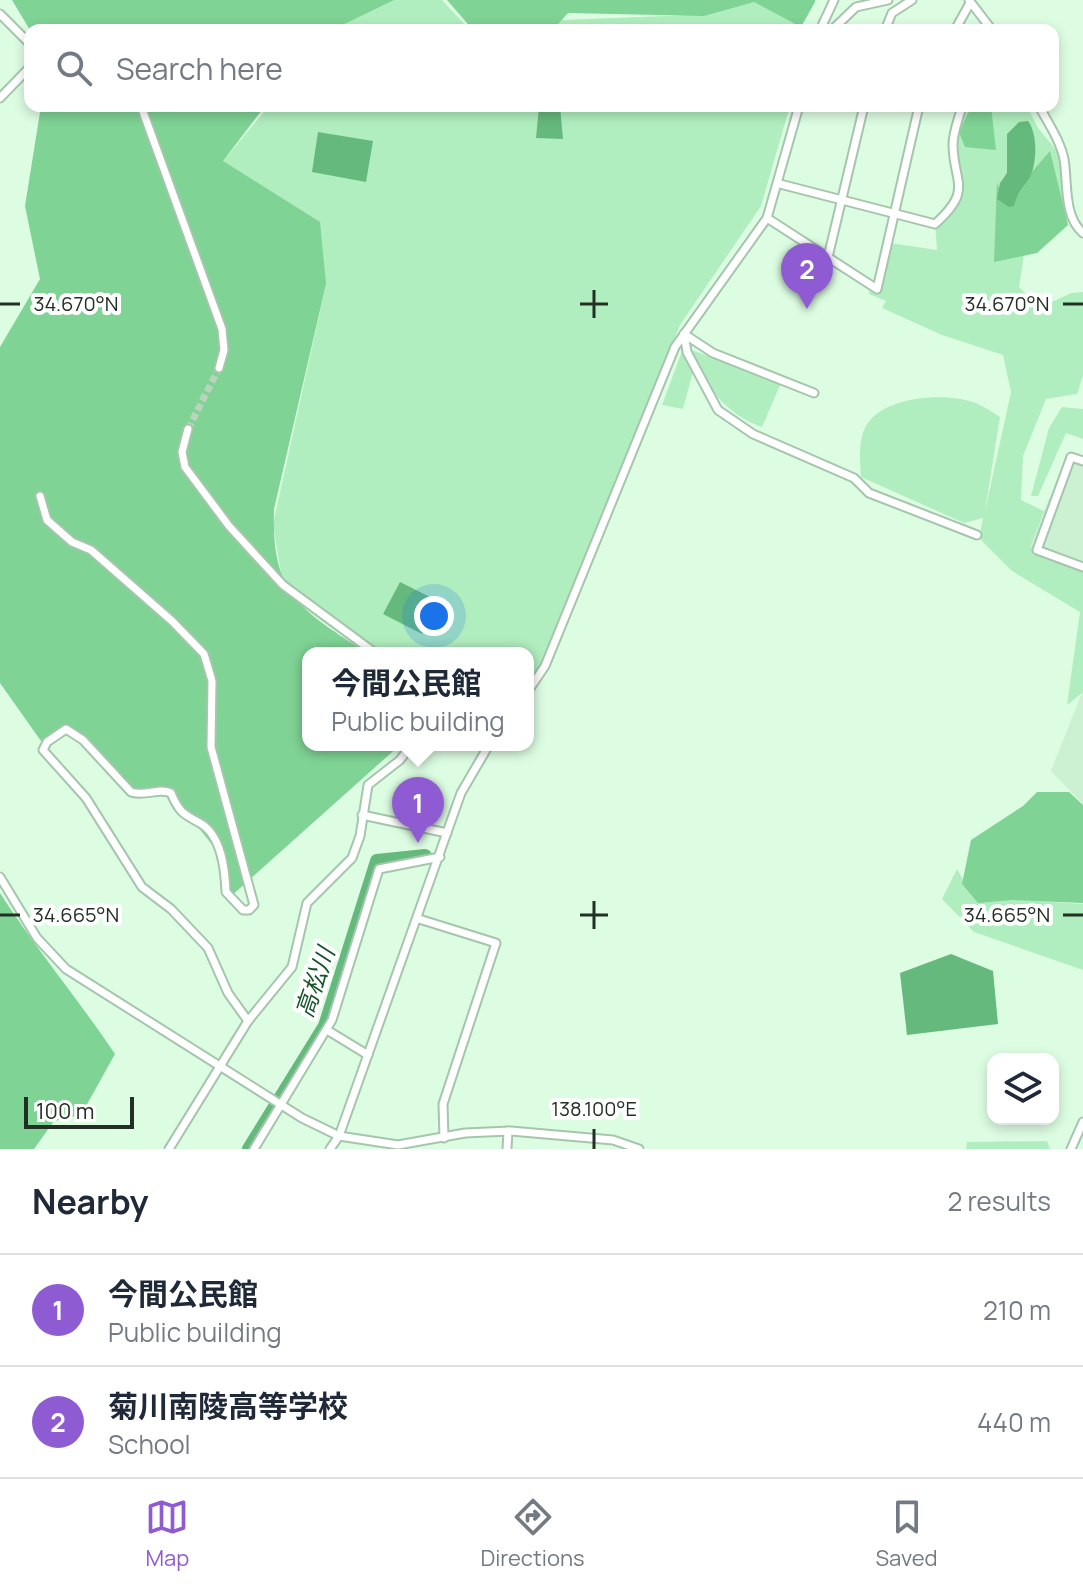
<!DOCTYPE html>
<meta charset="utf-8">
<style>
body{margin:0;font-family:Manrope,"Noto Sans JP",sans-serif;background:#f6f6f7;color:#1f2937}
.controls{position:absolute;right:24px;bottom:24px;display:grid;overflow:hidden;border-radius:16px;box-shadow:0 4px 12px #0003}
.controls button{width:72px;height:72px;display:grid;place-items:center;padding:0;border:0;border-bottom:2px solid #e0e1e3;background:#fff;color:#1f2937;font:40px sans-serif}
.scale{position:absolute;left:24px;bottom:20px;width:110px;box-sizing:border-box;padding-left:8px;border:4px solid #232f25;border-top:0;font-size:22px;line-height:28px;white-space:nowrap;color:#232f25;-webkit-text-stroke:6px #fff;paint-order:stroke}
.you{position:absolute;left:434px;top:616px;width:28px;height:28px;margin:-20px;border:6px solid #fff;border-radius:50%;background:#1a73e8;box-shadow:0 0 0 12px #1a73e833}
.badge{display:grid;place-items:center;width:52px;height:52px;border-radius:50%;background:#8f5bd3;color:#fff;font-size:26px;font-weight:700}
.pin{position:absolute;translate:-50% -66px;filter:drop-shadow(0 2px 4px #0008)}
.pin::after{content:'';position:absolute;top:42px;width:28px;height:24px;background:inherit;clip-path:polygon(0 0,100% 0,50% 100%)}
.popup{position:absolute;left:302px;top:647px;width:232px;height:104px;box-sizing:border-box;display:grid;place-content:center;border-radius:16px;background:#fff;filter:drop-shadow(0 2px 6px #0005);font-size:26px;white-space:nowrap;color:#747a83}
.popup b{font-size:30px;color:#1f2937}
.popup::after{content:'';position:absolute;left:50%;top:100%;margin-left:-16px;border:16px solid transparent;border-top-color:#fff}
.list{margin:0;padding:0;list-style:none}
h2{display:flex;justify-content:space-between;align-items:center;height:104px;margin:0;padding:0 32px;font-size:34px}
h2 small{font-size:26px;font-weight:400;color:#747a83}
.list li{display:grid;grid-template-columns:52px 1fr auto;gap:24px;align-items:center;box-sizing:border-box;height:112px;padding:0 32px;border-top:2px solid #e0e1e3}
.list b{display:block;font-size:30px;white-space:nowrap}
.list p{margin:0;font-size:26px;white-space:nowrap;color:#747a83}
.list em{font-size:26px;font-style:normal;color:#747a83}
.icon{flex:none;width:44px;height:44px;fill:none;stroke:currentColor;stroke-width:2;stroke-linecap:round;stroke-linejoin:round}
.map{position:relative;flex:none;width:1083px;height:1149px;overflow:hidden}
.search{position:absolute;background:#fff;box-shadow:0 4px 12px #0003;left:24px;right:24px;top:24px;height:88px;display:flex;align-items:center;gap:20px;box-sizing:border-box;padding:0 28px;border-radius:16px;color:#747a83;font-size:30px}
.sheet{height:328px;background:#fff}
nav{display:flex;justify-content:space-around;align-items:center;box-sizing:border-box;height:112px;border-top:2px solid #e0e1e3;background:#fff;font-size:22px;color:#747a83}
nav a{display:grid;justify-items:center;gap:4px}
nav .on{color:#8f5bd3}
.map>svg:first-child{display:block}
.built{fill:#cbf0d2}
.green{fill:#b1eebf}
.forest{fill:#7fd395}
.water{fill:#65b97c}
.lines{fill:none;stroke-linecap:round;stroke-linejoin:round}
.river{stroke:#65b97c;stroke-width:14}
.minor-tunnel{stroke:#b8d4bd;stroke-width:7;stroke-dasharray:7 3.5;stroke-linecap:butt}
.minor-casing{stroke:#a6c5ad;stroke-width:11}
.minor{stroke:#fff;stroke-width:7}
.ticks{fill:none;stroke:#232f25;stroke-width:3}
.labels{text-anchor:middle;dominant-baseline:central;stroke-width:8;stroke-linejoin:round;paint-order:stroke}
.water-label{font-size:24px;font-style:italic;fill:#17542c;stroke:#fff}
.ticks-label{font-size:20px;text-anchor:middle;fill:#232f25;stroke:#fff;stroke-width:8;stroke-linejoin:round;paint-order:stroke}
</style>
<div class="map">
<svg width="1083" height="1149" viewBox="0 0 1083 1149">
<rect width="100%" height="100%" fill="#ddfde3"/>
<g class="built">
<path d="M 1069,453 L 1083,458 L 1083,577 L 1024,556 Z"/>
<path d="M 1083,690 L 1083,804 L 1051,771 Z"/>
</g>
<g class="green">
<path d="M 386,0 L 442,0 L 470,30 L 332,30 Z"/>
<path d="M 754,2 L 810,30 L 553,30 L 562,20 L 690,15 Z"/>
<path d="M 269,106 L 790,106 L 761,206 L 680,325 L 541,669 L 528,684 L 528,653 L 383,653 L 283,585 L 273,524 L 326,284 L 223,161 Z"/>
<path d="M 966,106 L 1027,106 L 1038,128 L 1062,157 L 1068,225 L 1024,255 L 1019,287 L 1039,308 L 1071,293 L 1083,292 L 1083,376 L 1077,394 L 1046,399 L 1023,456 L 1021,500 L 1044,511 L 1030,547 L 1083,570 L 1083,692 L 1067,705 L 1080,612 L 1012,571 L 979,538 L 983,518 L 964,523 L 861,477 C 860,461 858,443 865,428 C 880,396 943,392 973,402 C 982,405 992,412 1000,417 L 985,511 L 1011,392 L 1003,355 L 942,335 L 882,308 L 886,301 L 869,294 L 870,286 L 877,288 L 890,243 L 937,250 L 935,224 L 957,199 L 959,171 L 954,134 Z"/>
<path d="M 689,349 L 781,383 L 762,427 C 730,416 714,394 694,368 L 683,409 L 662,405 L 682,351 Z"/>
<path d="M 1062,407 L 1083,409 L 1083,439 L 1066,433 L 1038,496 L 1031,496 L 1049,428 Z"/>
<path d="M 957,869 L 973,897 L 1083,904 L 1083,970 L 974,932 L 942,899 Z"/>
<path d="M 1047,1141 L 1050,1149 L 966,1149 L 967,1142 Z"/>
</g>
<g class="forest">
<path d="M 12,0 L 394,0 L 332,30 L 30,30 Z"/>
<path d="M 447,0 L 815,0 L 815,2 L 801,27 L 754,2 L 704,16 L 568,13 L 553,30 L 473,30 Z"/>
<path d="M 41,106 L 265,106 L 223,161 L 320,222 L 326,284 L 274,509 C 271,595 300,609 367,653 L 308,653 L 308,745 L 400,745 L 230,897 L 225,861 L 171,793 L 141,795 L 66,729 L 41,741 L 0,683 L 0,347 L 40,279 L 25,206 Z"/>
<path d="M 978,106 L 991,106 L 996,150 L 965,147 L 959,132 L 968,113 Z"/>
<path d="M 1050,151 L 1068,225 L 1037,253 L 994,262 L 997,182 L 1004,204 Z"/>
<path d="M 1037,792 L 1069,792 L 1083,805 L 1083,903 L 1012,900 L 978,903 L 962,884 L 971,840 L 1023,806 Z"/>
<path d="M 0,893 C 36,949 78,999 115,1054 L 81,1115 L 54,1121 L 34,1149 L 0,1149 Z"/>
</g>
<g class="water">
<path d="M 539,106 L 560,106 L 563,139 L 536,138 Z"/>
<path d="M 1028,121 C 1037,133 1037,157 1032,172 C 1027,186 1019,186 1014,206 L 1009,207 L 997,199 L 1000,183 L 1007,173 L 1007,134 L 1019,122 Z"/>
<path d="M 318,132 L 373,141 L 366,182 L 312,172 Z"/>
<path d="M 400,582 L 440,602 L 422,634 L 383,614 Z"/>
<path d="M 951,954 L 993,971 L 998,1024 L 907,1035 L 900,973 Z"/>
</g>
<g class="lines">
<path class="river" d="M 249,1149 L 325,1026 L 377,861 L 425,856"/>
<path class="minor-tunnel" d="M 188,429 L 219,368"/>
<g class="minor-casing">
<g id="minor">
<path d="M 969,0 L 992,30"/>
<path d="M 0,14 L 30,44"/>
<path d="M 820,30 L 834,0"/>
<path d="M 832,30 L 856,7 L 888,0"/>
<path d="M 885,30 L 892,13 L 912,0"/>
<path d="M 955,30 L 970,3"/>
<path d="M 0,98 L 30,67"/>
<path d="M 141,106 L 222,329 L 224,350 L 219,368"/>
<path d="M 1039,106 C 1048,123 1060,140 1064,159 C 1068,182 1063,216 1083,233"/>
<path d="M 780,184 L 935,224 C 974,189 953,183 953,144 C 953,132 959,118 962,106"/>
<path d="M 767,218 L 877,289 L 919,106"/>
<path d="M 828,257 L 864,106"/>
<path d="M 684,334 L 687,352 L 718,410 L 753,434 L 854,478 L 869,493 L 977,535"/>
<path d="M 684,334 L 713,353 L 814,393"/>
<path d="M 188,429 L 182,452 L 185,467 L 229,526 L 283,585 L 375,653"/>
<path d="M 1083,461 L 1071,457 L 1037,550 L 1083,567"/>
<path d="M 40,496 L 47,520 L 72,542 L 91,550 L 172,621 L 204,654 L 212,681 L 211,747 L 254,905 L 249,910 L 243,910 L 226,892 C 225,870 222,836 200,823 C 183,814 179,812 171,793 C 159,787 145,797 131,792 L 83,740 L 66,729 L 47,742 L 43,750 L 86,798 L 142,887 L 171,909 L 208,948 L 228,993 L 248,1021"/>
<path d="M 528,691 L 545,666 L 675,347 L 767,218 L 799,106"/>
<path d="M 362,815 L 447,833"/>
<path d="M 0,877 L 37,938 L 66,969 L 302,1118 L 339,1136 L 398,1145 L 465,1133 L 511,1131 L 613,1140 L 639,1149"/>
<path d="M 419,919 L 496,943 L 443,1104 L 444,1138"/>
<path d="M 327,1030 L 368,1055"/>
<path d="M 169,1149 L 248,1021 L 292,967 L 307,903 L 352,858 L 360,836 L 368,785 L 400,760 L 411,745"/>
<path d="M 254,1149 L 332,1020 L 379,869 L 440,857"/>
<path d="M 330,1149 L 339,1136 L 461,793 L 489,745"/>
<path d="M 507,1149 L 508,1131"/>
<path d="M 1071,1149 L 1083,1122"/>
</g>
</g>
<use href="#minor" class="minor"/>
</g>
<path class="ticks" d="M 594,290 L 594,318M 0,304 L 20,304M 580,304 L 608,304M 1063,304 L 1083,304M 594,901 L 594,929M 0,915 L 20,915M 580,915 L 608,915M 1063,915 L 1083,915M 594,1129 L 594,1149"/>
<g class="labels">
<g class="water-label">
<text transform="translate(314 982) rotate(-71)">高松川</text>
</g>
</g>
<g class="ticks-label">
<text x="76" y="311">34.670°N</text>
<text x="1007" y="311">34.670°N</text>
<text x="76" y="922">34.665°N</text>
<text x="1007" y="922">34.665°N</text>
<text x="594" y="1116">138.100°E</text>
</g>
</svg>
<div class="controls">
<button><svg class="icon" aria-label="layers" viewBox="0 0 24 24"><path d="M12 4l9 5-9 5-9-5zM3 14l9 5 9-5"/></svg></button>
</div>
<div class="scale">100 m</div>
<div class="you"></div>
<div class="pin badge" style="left:418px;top:843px">1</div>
<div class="popup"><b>今間公民館</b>Public building</div>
<div class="pin badge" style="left:807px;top:309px">2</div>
<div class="search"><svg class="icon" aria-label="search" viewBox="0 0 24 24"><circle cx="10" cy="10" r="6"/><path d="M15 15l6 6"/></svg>Search here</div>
</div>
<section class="sheet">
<h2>Nearby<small>2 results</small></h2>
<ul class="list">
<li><span class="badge">1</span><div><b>今間公民館</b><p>Public building</p></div><em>210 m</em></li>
<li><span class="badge">2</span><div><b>菊川南陵高等学校</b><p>School</p></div><em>440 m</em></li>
</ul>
</section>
<nav>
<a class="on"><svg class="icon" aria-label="map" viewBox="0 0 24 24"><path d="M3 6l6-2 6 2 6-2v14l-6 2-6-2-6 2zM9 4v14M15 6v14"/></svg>Map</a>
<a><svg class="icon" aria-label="directions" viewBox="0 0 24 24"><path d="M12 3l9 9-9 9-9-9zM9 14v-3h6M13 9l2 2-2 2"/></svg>Directions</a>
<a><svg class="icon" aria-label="saved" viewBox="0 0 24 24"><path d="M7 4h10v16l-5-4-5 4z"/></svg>Saved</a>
</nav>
